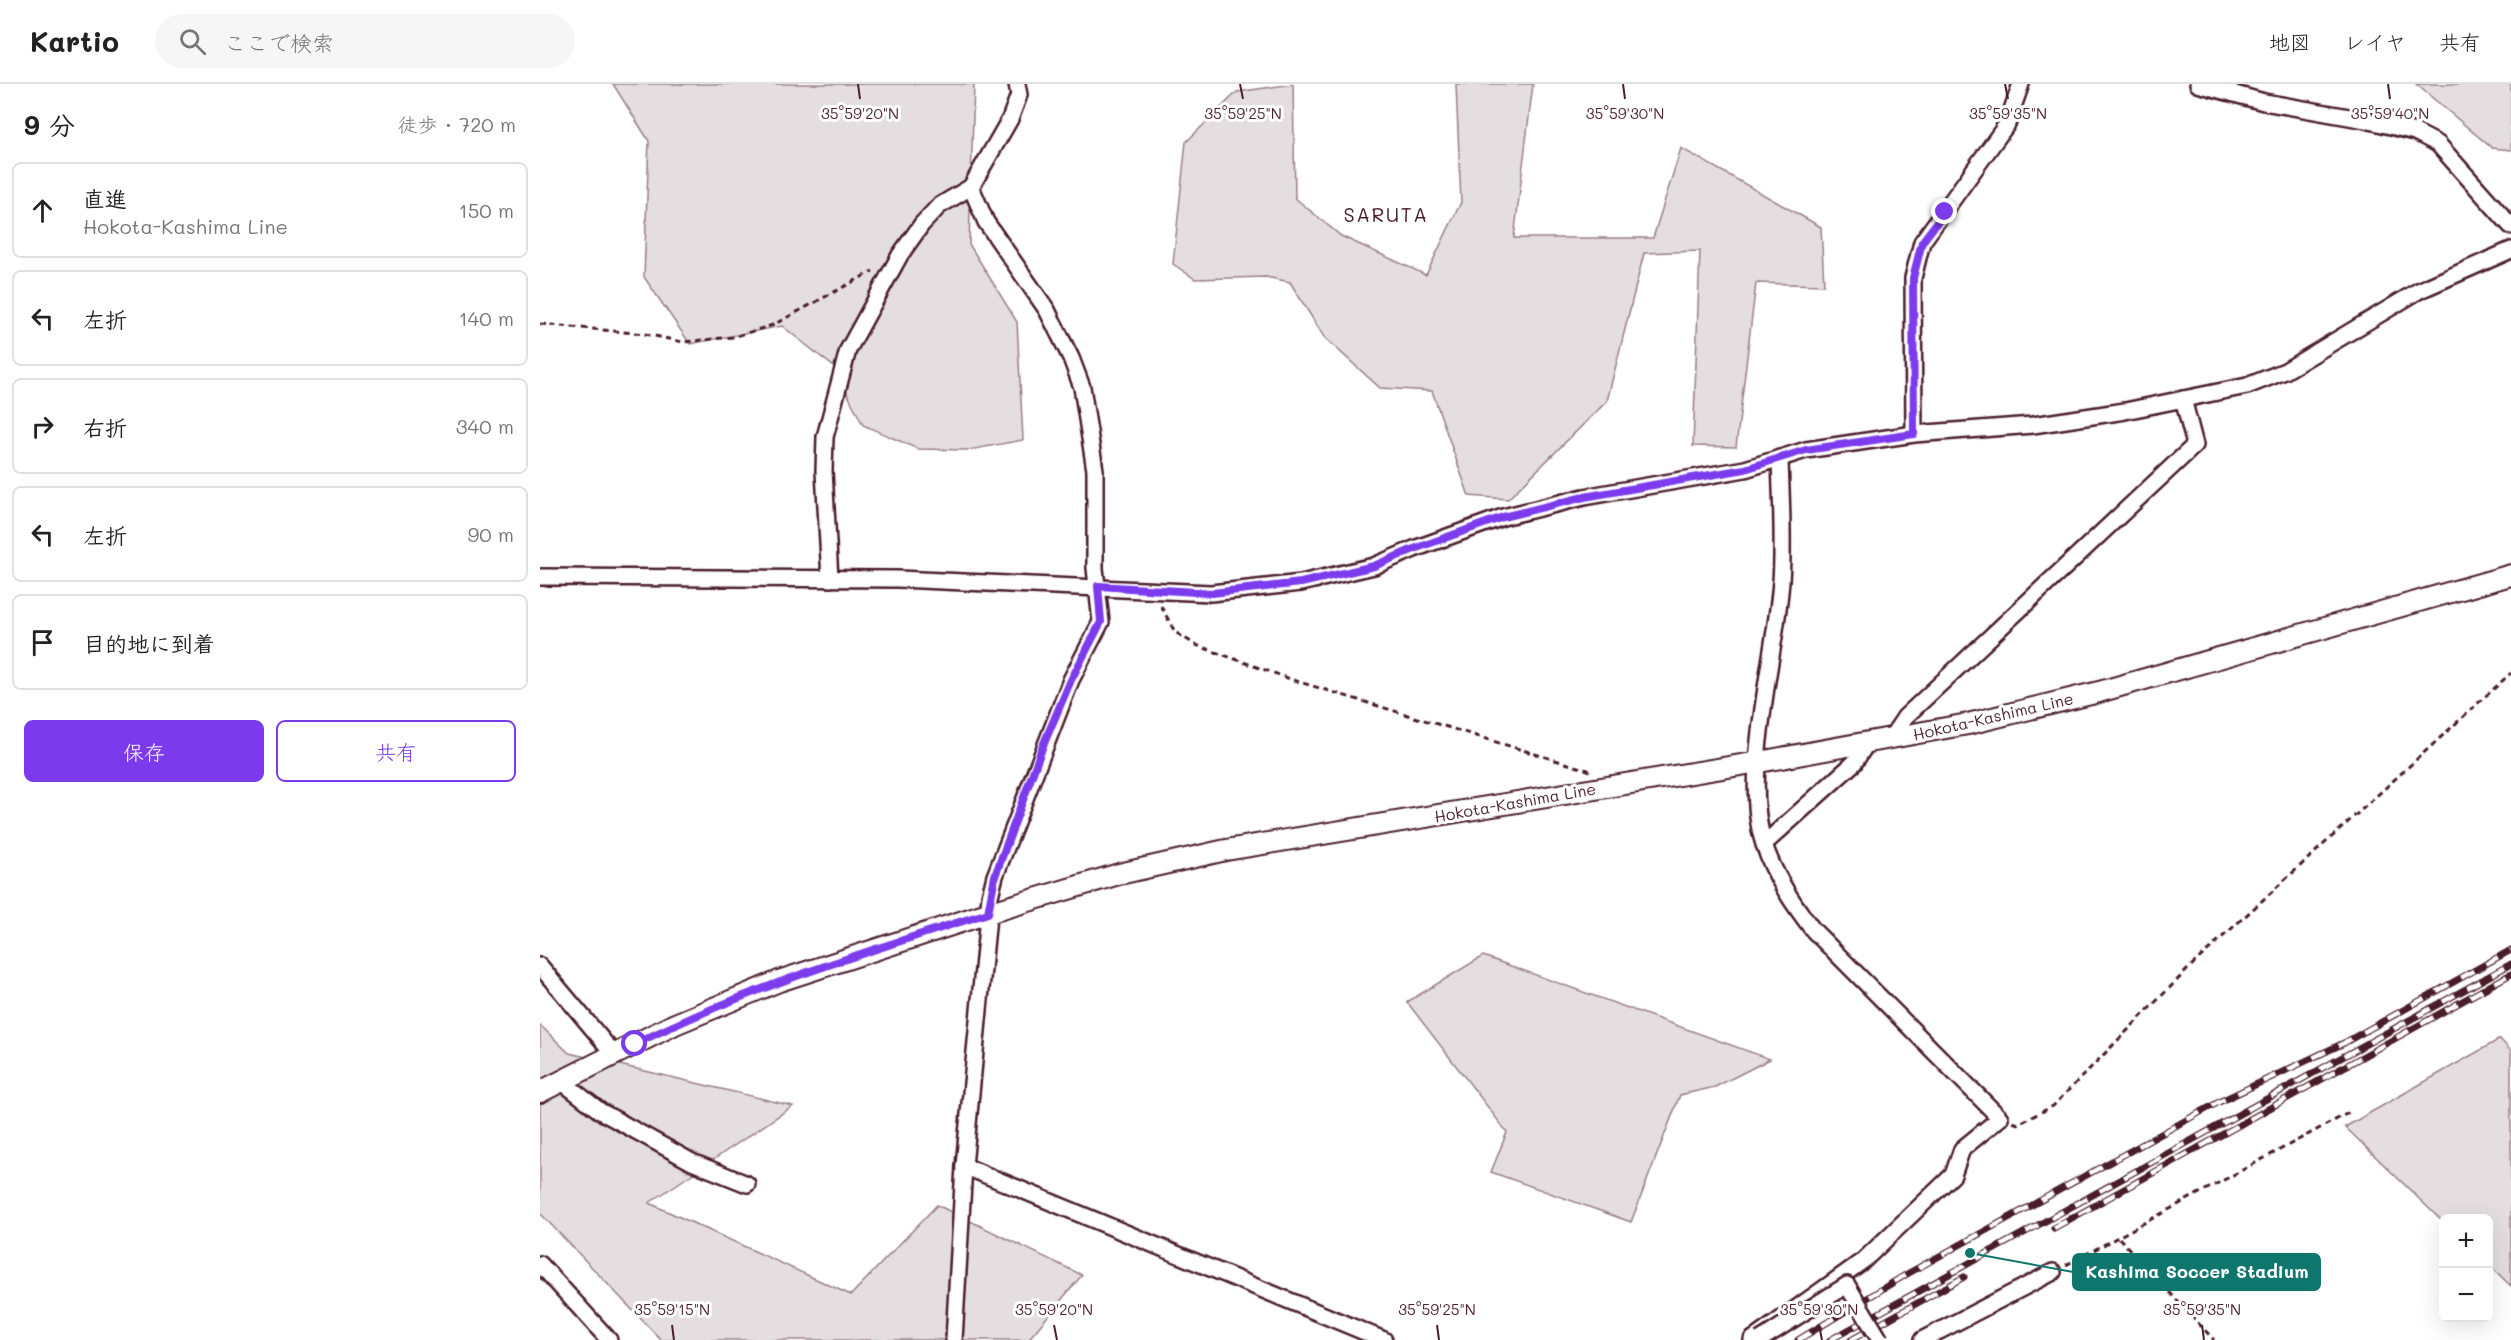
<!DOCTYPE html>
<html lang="ja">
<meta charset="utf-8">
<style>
body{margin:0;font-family:Mali,"Klee One",sans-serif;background:#f6f6f6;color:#222}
.controls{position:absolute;right:18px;bottom:18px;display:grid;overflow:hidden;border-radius:9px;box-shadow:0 6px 24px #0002}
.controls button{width:54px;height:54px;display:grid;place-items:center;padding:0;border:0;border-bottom:2px solid #e0e0e0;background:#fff;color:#222;font:30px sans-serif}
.stop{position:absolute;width:18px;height:18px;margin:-14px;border:4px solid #7c3aed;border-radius:50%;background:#fff}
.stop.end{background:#7c3aed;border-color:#fff;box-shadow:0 2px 6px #0008}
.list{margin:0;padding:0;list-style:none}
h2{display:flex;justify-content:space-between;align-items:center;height:78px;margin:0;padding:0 24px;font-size:26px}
h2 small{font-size:20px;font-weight:400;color:#767676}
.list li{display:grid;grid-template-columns:39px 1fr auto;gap:18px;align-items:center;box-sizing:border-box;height:96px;margin:0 12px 12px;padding:0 12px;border:2px solid #e0e0e0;border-radius:9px}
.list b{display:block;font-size:22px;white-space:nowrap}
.list p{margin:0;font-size:20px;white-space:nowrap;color:#767676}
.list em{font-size:20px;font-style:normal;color:#767676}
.actions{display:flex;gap:12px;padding:18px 24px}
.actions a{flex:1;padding:14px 0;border:2px solid #7c3aed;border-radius:9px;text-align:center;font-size:21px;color:#7c3aed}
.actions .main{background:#7c3aed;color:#fff}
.icon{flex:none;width:33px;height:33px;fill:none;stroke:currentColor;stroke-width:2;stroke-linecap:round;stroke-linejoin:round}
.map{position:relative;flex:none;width:1971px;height:1256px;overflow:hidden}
header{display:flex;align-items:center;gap:36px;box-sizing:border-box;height:84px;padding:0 30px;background:#fff;border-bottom:2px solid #e0e0e0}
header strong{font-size:28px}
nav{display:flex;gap:33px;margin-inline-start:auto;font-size:21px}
.search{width:420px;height:54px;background:#f6f6f6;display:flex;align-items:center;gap:15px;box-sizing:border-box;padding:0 21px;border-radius:33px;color:#767676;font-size:22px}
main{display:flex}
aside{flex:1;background:#fff}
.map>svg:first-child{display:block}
.green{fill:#e5dee0;stroke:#987e86;stroke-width:1.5}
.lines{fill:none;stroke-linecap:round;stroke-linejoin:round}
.minor-casing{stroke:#4a1f2b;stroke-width:20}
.major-casing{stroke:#4a1f2b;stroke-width:24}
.path{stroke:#4a1f2b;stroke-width:3;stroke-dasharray:6 4.5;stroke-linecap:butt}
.minor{stroke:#fff;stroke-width:15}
.major{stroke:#fff;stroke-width:20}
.rail-casing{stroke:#4a1f2b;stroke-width:7}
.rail{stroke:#fff;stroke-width:4.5;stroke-dasharray:14;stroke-linecap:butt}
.minor-bridge-casing{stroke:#4a1f2b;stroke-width:20;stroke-linecap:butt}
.minor-bridge{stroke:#fff;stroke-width:15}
.route{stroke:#7c3aed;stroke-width:8}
.ticks{fill:none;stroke:#4a1f2b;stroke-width:2}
.labels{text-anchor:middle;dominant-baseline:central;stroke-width:6;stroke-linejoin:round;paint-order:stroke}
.street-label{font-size:16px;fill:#4a1f2b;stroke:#fff}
.quarter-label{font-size:20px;letter-spacing:1.5px;fill:#4a1f2b;stroke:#fff}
.ticks-label{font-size:15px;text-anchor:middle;fill:#4a1f2b;stroke:#fff;stroke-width:6;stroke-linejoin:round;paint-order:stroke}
.leader{fill:none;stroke:#0f766e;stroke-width:2}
.callout-dot{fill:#0f766e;stroke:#fff;stroke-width:2}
.callout{fill:#0f766e;stroke:#0f766e;stroke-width:2}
.callout-label{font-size:18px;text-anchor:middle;font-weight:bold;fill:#fff}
</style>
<header>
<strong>Kartio</strong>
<div class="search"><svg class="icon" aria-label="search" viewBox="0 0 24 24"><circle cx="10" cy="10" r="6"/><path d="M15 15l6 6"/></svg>ここで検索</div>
<nav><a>地図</a><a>レイヤ</a><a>共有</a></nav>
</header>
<main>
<aside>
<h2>9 分<small>徒歩 · 720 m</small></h2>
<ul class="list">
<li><svg class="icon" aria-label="ahead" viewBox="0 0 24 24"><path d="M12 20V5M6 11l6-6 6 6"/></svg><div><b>直進</b><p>Hokota-Kashima Line</p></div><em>150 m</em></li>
<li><svg class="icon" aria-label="left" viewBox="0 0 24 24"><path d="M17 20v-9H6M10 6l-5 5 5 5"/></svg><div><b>左折</b></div><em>140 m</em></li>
<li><svg class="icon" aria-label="right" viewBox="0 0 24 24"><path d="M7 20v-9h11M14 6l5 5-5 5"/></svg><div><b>右折</b></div><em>340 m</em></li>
<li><svg class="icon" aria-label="left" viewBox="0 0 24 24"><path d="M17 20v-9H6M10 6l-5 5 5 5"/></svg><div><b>左折</b></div><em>90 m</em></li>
<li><svg class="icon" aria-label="arrive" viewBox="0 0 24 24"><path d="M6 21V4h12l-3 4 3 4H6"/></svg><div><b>目的地に到着</b></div></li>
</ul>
<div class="actions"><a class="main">保存</a><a>共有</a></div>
</aside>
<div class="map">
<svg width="1971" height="1256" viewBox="0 0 1971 1256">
<rect width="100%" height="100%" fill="#fff"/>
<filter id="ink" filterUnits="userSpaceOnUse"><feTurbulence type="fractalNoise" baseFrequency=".0167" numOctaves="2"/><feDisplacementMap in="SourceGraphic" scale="12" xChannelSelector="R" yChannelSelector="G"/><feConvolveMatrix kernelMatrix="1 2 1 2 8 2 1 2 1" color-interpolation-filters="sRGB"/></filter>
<g filter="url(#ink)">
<g class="green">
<path d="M 73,0 L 434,0 L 429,160 L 477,238 L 483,356 L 429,366 L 378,365 L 323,341 L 294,283 L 242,242 L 150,260 L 104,193 L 109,57 Z"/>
<path d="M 753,0 L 755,114 L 801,152 L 886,191 L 921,118 L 916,0 L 993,0 L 974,154 L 1113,154 L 1141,64 L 1281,143 L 1284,201 L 1216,199 L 1196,363 L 1153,362 L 1160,167 L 1104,169 L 1067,317 L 968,415 L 929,412 L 892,307 L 840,304 L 784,253 L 750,198 L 726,193 L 655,195 L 633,180 L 646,58 L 697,8 Z"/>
<path d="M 1876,0 L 1971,0 L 1971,66 L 1952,64 Z"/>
<path d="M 943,872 L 1230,975 L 1175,1003 L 1140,1011 L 1091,1138 L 951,1088 L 967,1048 L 867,918 Z"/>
<path d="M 0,941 L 29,969 L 253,1022 L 109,1119 L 311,1211 L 397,1121 L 542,1191 L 488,1256 L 121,1256 L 0,1129 Z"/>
<path d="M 1960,955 L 1971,967 L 1971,1202 L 1949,1181 L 1948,1134 L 1904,1134 L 1903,1138 L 1805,1043 Z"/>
</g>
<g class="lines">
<g class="minor-casing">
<g id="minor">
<path d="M 1658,0 L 1724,18 L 1826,36 L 1875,48 L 1898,60 L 1971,142"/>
<path d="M 1374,350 L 1373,194 L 1382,158 L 1467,40 L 1481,0"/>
<path d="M 0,493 L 358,495 L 671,509 L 761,499 L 834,482 L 874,465 L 963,433 L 1044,413 L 1205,385 L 1266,366 L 1374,350 L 1493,341 L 1585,327 L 1707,302 L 1745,287 L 1878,207 L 1971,166"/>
<path d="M 290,495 L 284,387 L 285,353 L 308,266 L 360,171 L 382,140 L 399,122 L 431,103 L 470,35 L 479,11 L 477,0"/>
<path d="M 1351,654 L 1365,633 L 1655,361 L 1643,315"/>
<path d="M 1224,760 L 1314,679 L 1327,659"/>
<path d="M 0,882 L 74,970"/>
<path d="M 21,997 L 60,1027 L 152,1078 L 207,1100"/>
<path d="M 424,1082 L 844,1256"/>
<path d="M 0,1180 L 69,1256"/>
<path d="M 414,1256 L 424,1082 L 450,812 L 455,792 L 531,596 L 561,538 L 555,484 L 555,386 L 542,303 L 531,274 L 507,226 L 446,138 L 431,103"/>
<path d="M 1212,1256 L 1324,1176 L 1413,1091 L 1422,1065 L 1460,1034 L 1273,846 C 1253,820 1234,792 1224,760 C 1201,692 1236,571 1241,497 C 1244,456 1241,415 1240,374"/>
<path d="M 1382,1256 L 1513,1188"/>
</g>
</g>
<g class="major-casing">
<path id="major" d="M 0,1008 L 135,940 L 239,897 L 448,829 L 579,790 L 686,766 L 1219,678 L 1428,640 L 1559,608 L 1971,491"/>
</g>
<g class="path">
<path d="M 0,240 L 105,250 L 143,258 L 193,253 L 233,241 L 333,187"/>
<path d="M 621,522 L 635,548 L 656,561 L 753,596 L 1048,686 L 1052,689"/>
<path d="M 1473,1038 L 1478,1040 L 1513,1022 L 1654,879 L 1971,589"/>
<path d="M 1579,1154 L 1674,1256"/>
<path d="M 1526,1181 L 1810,1028"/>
</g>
<use href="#minor" class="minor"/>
<use href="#major" class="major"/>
<g class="rail-casing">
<g id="rail">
<path d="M 1514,1144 L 1971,890"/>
<path d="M 1258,1256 L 1367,1190 L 1679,1018 L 1804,959 L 1971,866"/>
<path d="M 1290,1256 L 1971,880"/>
<path d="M 1311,1256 L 1424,1193"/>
</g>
</g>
<use href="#rail" class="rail"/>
<g class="minor-bridge-casing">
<path id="minor-bridge" d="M 1220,1256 L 1307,1201 L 1340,1256"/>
</g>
<use href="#minor-bridge" class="minor-bridge"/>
</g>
</g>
<g class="lines" filter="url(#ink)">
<path class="route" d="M 95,960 C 208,904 328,867 448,829 L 455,792 L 502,664 L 531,596 L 561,538 L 558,502 L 672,509 L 761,499 L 834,482 L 874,465 L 963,433 L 1044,413 L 1205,385 L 1266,366 L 1374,350 L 1373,194 L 1382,158 L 1405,128"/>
</g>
<path class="ticks" d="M 318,0 L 320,15M 700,0 L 703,15M 1083,0 L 1085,15M 1465,0 L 1468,15M 1848,0 L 1850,15M 132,1241 L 134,1256M 514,1241 L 517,1256M 897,1241 L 899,1256M 1279,1241 L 1282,1256M 1662,1241 L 1664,1256"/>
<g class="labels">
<g class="street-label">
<text transform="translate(1453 632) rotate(-13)">Hokota-Kashima Line</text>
<text transform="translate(975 718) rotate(-10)">Hokota-Kashima Line</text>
</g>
<g class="quarter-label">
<text x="846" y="130">SARUTA</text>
</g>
</g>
<g class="ticks-label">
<text x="320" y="35">35°59'20"N</text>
<text x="703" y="35">35°59'25"N</text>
<text x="1085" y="35">35°59'30"N</text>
<text x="1468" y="35">35°59'35"N</text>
<text x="1850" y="35">35°59'40"N</text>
<text x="132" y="1231">35°59'15"N</text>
<text x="514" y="1231">35°59'20"N</text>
<text x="897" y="1231">35°59'25"N</text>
<text x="1279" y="1231">35°59'30"N</text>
<text x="1662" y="1231">35°59'35"N</text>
</g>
<path class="leader" d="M1430 1169L1533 1188"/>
<circle class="callout-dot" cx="1430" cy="1169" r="6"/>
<rect class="callout" x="1533" y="1170" width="247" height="36" rx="6"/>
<g class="callout-label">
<text x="1657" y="1194">Kashima Soccer Stadium</text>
</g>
</svg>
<div class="controls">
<button>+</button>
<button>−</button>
</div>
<div class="stop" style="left:95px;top:960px"></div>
<div class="stop end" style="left:1405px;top:128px"></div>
</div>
</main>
